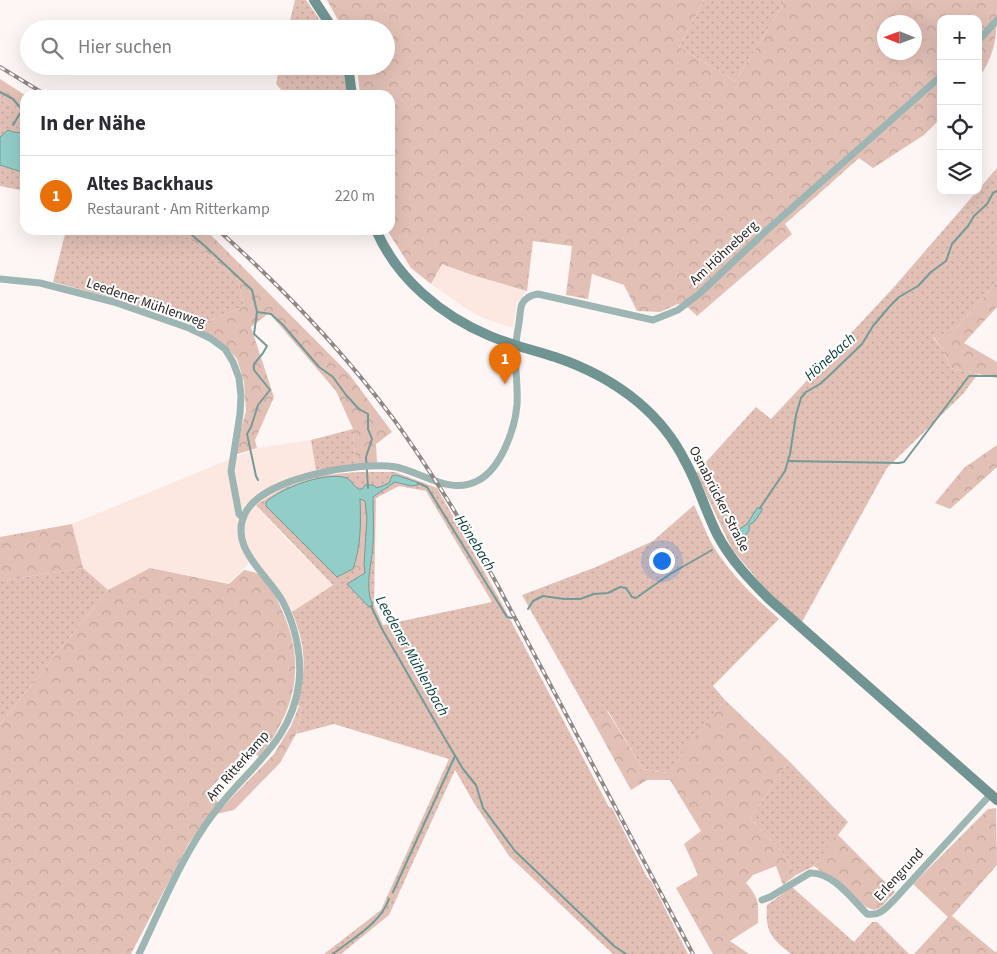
<!DOCTYPE html>
<html lang="de">
<meta charset="utf-8">
<style>
body{margin:0;font-family:"Source Sans 3",sans-serif;background:#f7f7f7;color:#2b2b33}
.controls{position:absolute;right:15px;top:15px;display:grid;overflow:hidden;border-radius:10px;box-shadow:0 5px 20px #0002}
.controls button{width:45px;height:45px;display:grid;place-items:center;padding:0;border:0;border-bottom:1px solid #e1e1e2;background:#fff;color:#2b2b33;font:25px sans-serif}
.compass{position:absolute;left:877px;top:15px;width:45px;height:45px;border-radius:50%;background:#fff;box-shadow:0 5px 20px #0002;rotate:271deg}
.you{position:absolute;left:661px;top:560px;width:18px;height:18px;margin:-12px;border:4px solid #fff;border-radius:50%;background:#1a73e8;box-shadow:0 0 0 8px #1a73e833}
.badge{display:grid;place-items:center;width:32px;height:32px;border-radius:50%;background:#3b837e;color:#fff;font-size:16px;font-weight:700}
.pin{position:absolute;translate:-50% -41px;filter:drop-shadow(0 1px 2px #0008)}
.pin::after{content:'';position:absolute;top:26px;width:18px;height:15px;background:inherit;clip-path:polygon(0 0,100% 0,50% 100%)}
.list{margin:0;padding:0;list-style:none}
h2{display:flex;justify-content:space-between;align-items:center;height:65px;margin:0;padding:0 20px;font-size:21px}
h2 small{font-size:16px;font-weight:400;color:#7c7c81}
.list li{display:grid;grid-template-columns:32px 1fr auto;gap:15px;align-items:center;box-sizing:border-box;height:80px;padding:0 20px;border-top:1px solid #e1e1e2}
.list b{display:block;font-size:19px;white-space:nowrap}
.list p{margin:0;font-size:16px;white-space:nowrap;color:#7c7c81}
.list em{font-size:16px;font-style:normal;color:#7c7c81}
.icon{flex:none;width:28px;height:28px;fill:none;stroke:currentColor;stroke-width:2;stroke-linecap:round;stroke-linejoin:round}
.map{position:relative;flex:none;width:997px;height:954px;overflow:hidden}
.search{position:absolute;background:#fff;box-shadow:0 5px 20px #0002;left:20px;top:20px;width:375px;height:55px;display:flex;align-items:center;gap:12px;box-sizing:border-box;padding:0 18px;border-radius:28px;color:#7c7c81;font-size:19px}
.panel{position:absolute;background:#fff;box-shadow:0 5px 20px #0002;left:20px;top:90px;width:375px;height:145px;border-radius:15px}
.map>svg:first-child{display:block}
.built{fill:#fce7e1}
.grass{fill:url(#grass-dots);fill-rule:evenodd}
.forest{fill:url(#forest-crowns);fill-rule:evenodd}
.water{fill:#93cdc8;stroke:#749b97}
.lines{fill:none;stroke-linecap:round;stroke-linejoin:round}
.stream{stroke:#749b97;stroke-width:2}
.minor{stroke:#9db5b3;stroke-width:7}
.secondary{stroke:#6f9491;stroke-width:10}
.rail-casing{stroke:#8f8887;stroke-width:4}
.rail{stroke:#fff;stroke-width:2;stroke-dasharray:5.5;stroke-linecap:butt}
.labels{text-anchor:middle;dominant-baseline:central;stroke-width:4;stroke-linejoin:round;paint-order:stroke}
.street-label{font-size:14px;fill:#2b2625;stroke:#fff}
.water-label{font-size:15px;font-style:italic;fill:#0a413e;stroke:#fff}
</style>
<div class="map">
<svg width="997" height="954" viewBox="0 0 997 954">
<defs>
<pattern id="grass-dots" width="8" height="8" patternUnits="userSpaceOnUse" patternTransform="scale(1.25)"><rect width="8" height="8" fill="#e2c0b6"/><path d="M2 2h.1M6 6h.1" fill="none" stroke="#c2a59c" stroke-width="1.8" stroke-linecap="round"/></pattern>
<pattern id="forest-crowns" width="20" height="18" patternUnits="userSpaceOnUse" patternTransform="scale(1.25)"><rect width="20" height="18" fill="#e2c0b6"/><path d="M2 6a3 3 0 1 1 6 0M12 15a3 3 0 1 1 6 0" fill="none" stroke="#c2a59c"/></pattern>
</defs>
<rect width="100%" height="100%" fill="#fef6f4"/>
<g class="built">
<path d="M 442,264 L 472,275 L 527,291 L 517,303 L 513,328 L 483,318 L 465,308 L 431,284 Z"/>
<path d="M 311,440 L 317,476 L 256,505 L 285,537 L 333,585 L 292,612 L 274,585 L 253,559 L 229,583 L 150,568 L 108,590 L 83,568 L 72,524 L 257,448 Z"/>
</g>
<g class="grass">
<path d="M 295,0 L 306,0 L 326,29 L 288,29 Z"/>
<path d="M 704,0 L 784,0 L 782,7 L 735,81 L 679,47 Z"/>
<path d="M 280,66 L 342,66 L 348,95 L 286,95 L 276,84 Z"/>
<path d="M 0,100 L 16,108 L 25,118 L 25,133 L 13,132 L 8,130 L 0,137 Z"/>
<path d="M 0,165 L 25,173 L 25,191 L 0,186 Z"/>
<path d="M 997,168 L 997,282 L 949,336 L 933,337 L 944,352 L 950,368 L 978,374 L 963,394 L 887,468 L 802,622 L 767,591 L 732,549 L 696,473 L 756,407 L 771,419 L 894,287 Z"/>
<path d="M 66,230 L 179,230 L 238,280 L 244,306 L 209,321 L 111,287 L 105,296 L 53,282 Z"/>
<path d="M 353,429 L 355,464 L 316,470 L 311,440 Z"/>
<path d="M 357,472 L 395,472 L 437,488 L 500,600 L 609,807 L 612,808 L 647,877 L 651,881 L 688,954 L 613,954 L 509,856 L 474,803 L 455,770 L 389,915 L 341,954 L 324,954 L 381,910 L 449,759 L 334,724 L 296,734 L 302,709 L 297,704 C 307,670 306,645 292,612 L 333,585 L 256,505 L 284,488 L 317,476 ZM 399,486 L 426,491 L 492,602 L 383,625 L 374,605 L 376,498 Z"/>
<path d="M 694,505 C 700,517 705,531 712,544 C 729,573 754,597 779,619 L 713,686 L 725,700 L 667,773 L 643,769 L 608,711 L 593,721 L 522,595 L 596,567 L 653,541 Z"/>
<path d="M 83,568 L 108,590 L 0,724 L 0,581 Z"/>
<path d="M 789,761 L 848,822 L 814,866 L 796,875 L 783,853 L 750,819 Z"/>
<path d="M 792,887 L 854,942 L 872,922 L 877,922 L 909,954 L 791,954 C 771,938 765,932 767,905 Z"/>
</g>
<g class="forest">
<path d="M 327,0 L 704,0 L 679,47 L 735,81 L 782,7 L 784,0 L 997,0 C 997,33 997,53 978,79 L 978,19 L 941,19 L 941,118 L 924,135 L 873,168 L 859,158 L 785,224 L 792,234 L 697,316 L 689,308 L 678,304 L 660,312 L 637,311 L 624,285 L 592,274 L 588,299 L 566,295 L 572,246 L 533,241 L 527,291 L 472,275 L 442,264 L 431,284 L 411,268 L 387,230 L 390,230 L 390,95 L 360,95 L 357,66 L 386,66 L 386,29 L 343,29 ZM 884,22 L 914,22 L 914,52 L 884,52 Z"/>
<path d="M 0,79 L 25,95 L 25,118 L 16,108 L 0,100 Z"/>
<path d="M 179,230 L 206,230 L 349,374 L 392,432 L 376,444 L 377,463 L 355,464 L 353,429 L 336,391 L 269,313 L 251,327 L 274,397 L 255,440 L 257,448 L 234,455 L 246,411 L 244,382 L 237,359 L 225,345 L 191,324 L 105,296 L 111,287 L 209,321 L 244,306 L 238,280 Z"/>
<path d="M 997,282 L 997,307 L 964,343 L 997,362 L 997,378 L 950,368 L 944,352 L 933,336 L 949,336 Z"/>
<path d="M 997,445 L 997,467 L 950,509 L 935,503 L 964,468 Z"/>
<path d="M 360,499 L 365,501 L 367,518 L 364,564 L 365,573 L 358,577 L 353,569 C 361,546 361,523 360,499 Z"/>
<path d="M 72,524 L 83,568 L 0,581 L 0,537 Z"/>
<path d="M 150,568 L 229,584 L 244,570 C 248,571 255,572 258,574 C 269,581 275,595 280,606 C 307,662 297,709 259,757 L 248,747 L 208,791 L 218,802 L 188,845 L 131,954 L 0,954 L 0,724 L 108,590 Z"/>
<path d="M 725,700 L 789,761 L 750,819 L 783,853 L 796,875 L 783,885 L 776,866 L 753,875 L 746,883 C 760,899 758,903 758,923 L 730,941 L 749,954 L 713,954 L 676,888 L 698,875 L 684,844 L 701,831 L 670,780 L 647,780 L 631,790 L 593,721 L 607,711 L 643,769 L 666,773 Z"/>
<path d="M 299,706 L 302,709 L 296,734 L 280,763 L 234,810 L 216,814 L 274,754 L 291,726 Z"/>
<path d="M 996,808 L 997,865 L 952,916 L 995,952 L 997,951 L 997,954 L 914,954 L 948,917 L 913,884 L 988,809 Z"/>
<path d="M 837,834 L 895,892 L 880,908 L 874,910 L 866,907 L 814,866 Z"/>
</g>
<g class="water">
<path d="M 8,130 L 13,132 L 25,133 L 25,173 L 0,165 L 0,137 Z"/>
<path d="M 396,475 L 417,482 L 418,485 L 411,486 L 395,482 L 373,497 C 373,512 374,528 373,544 C 372,564 364,587 373,606 L 369,607 L 347,584 L 365,573 L 364,564 L 367,518 L 365,501 L 360,499 C 361,524 361,546 353,569 L 337,577 L 266,506 L 266,502 C 281,488 326,471 347,478 C 351,480 354,486 358,489 L 362,489 L 365,485 L 373,485 L 377,488 L 389,483 L 392,476 Z"/>
<path d="M 757,508 L 762,508 L 762,510 L 755,521 L 749,525 C 751,533 744,537 737,540 L 732,538 L 732,534 L 747,524 Z"/>
</g>
<g class="lines">
<g class="stream">
<path d="M 0,92 L 13,99 L 25,113"/>
<path d="M 13,125 L 22,110"/>
<path d="M 186,230 L 206,247 L 252,290 L 257,312 L 271,314 L 283,325 L 319,367 L 333,377 L 346,395 L 359,409 L 368,414 L 368,429 L 372,439 L 366,457 L 368,488"/>
<path d="M 257,312 L 254,334 L 267,346 L 263,353 L 254,364 L 254,370 L 270,390 L 258,405 L 251,427 L 247,434 L 256,476 L 258,480"/>
<path d="M 788,461 L 899,463 L 904,462 L 969,376 L 997,376"/>
<path d="M 418,483 L 427,487 L 507,617 L 512,618"/>
<path d="M 760,508 L 785,471 L 790,454 L 796,415 L 801,398 L 806,392 L 820,384 L 832,373 L 862,344 L 873,326 L 890,306 L 899,297 L 918,286 L 931,272 L 946,261 L 952,244 L 968,226 L 974,216 L 987,204 L 993,193 L 997,191"/>
<path d="M 371,606 L 382,629 L 441,732 L 463,769 L 476,785 L 483,808 L 515,851 L 614,946 L 626,954"/>
<path d="M 528,609 L 533,601 L 543,596 L 564,599 L 580,599 L 594,594 L 608,593 L 620,587 L 626,588 L 632,597 L 636,598 L 670,574 L 712,550"/>
<path d="M 393,892 L 455,756"/>
<path d="M 333,954 C 353,938 380,924 389,899"/>
</g>
<g class="minor">
<path d="M 978,41 L 997,20"/>
<path d="M 0,279 L 40,283 L 114,302 L 189,328 L 210,338 L 225,349 L 233,362 L 239,378 L 241,396 L 240,414 L 231,471 L 239,514 L 243,518"/>
<path d="M 762,900 L 770,897 L 810,873 C 833,872 852,899 867,914 C 880,916 885,909 894,900 L 990,795"/>
<path d="M 139,954 C 162,906 182,855 214,813 C 247,768 292,743 299,682 C 302,656 295,625 283,602 C 268,574 225,546 247,510 C 268,477 360,461 396,467 C 424,473 451,496 479,480 C 501,468 515,429 517,405 C 518,389 516,373 515,357 C 515,345 517,334 519,323 C 520,317 520,309 522,304 C 525,298 531,295 538,294 L 653,320 L 678,310 L 699,294 L 767,230 L 941,76"/>
</g>
<g class="secondary">
<path d="M 314,0 L 333,29"/>
<path d="M 348,66 L 352,95"/>
<path d="M 376,230 C 397,279 442,316 490,336 C 511,345 534,350 555,357 C 585,367 614,382 638,402 C 657,418 674,439 685,461 C 698,484 705,510 717,534 C 730,559 749,579 769,599 L 997,800"/>
</g>
<g class="rail-casing">
<g id="rail">
<path d="M 0,67 L 46,95"/>
<path d="M 218,230 C 282,287 341,349 392,417 C 431,470 465,527 497,584 L 693,954"/>
</g>
</g>
<use href="#rail" class="rail"/>
</g>
<g class="labels">
<g class="street-label">
<text transform="translate(724 253) rotate(-43)">Am Höhneberg</text>
<text transform="translate(146 303) rotate(19)">Leedener Mühlenweg</text>
<text transform="translate(719 499) rotate(63)">Osnabrücker Straße</text>
<text transform="translate(238 766) rotate(-49)">Am Ritterkamp</text>
<text transform="translate(899 875) rotate(-47)">Erlengrund</text>
</g>
<g class="water-label">
<text transform="translate(830 357) rotate(-42)">Hönebach</text>
<text transform="translate(475 543) rotate(58)">Hönebach</text>
<text transform="translate(412 656) rotate(61)">Leedener Mühlenbach</text>
</g>
</g>
</svg>
<div class="controls">
<button>+</button>
<button>−</button>
<button><svg class="icon" aria-label="locate" viewBox="0 0 24 24"><circle cx="12" cy="12" r="6"/><path d="M12 2v4M12 18v4M2 12h4M18 12h4"/></svg></button>
<button><svg class="icon" aria-label="layers" viewBox="0 0 24 24"><path d="M12 4l9 5-9 5-9-5zM3 14l9 5 9-5"/></svg></button>
</div>
<svg class="compass" viewBox="-18 -18 36 36"><path d="M0-13l5 13h-10z" fill="#e53935"/><path d="M0 13l5-13h-10z" fill="#7c7c81"/></svg>
<div class="you"></div>
<div class="pin badge" style="left:505px;top:384px;background:#e8710a">1</div>
<div class="search"><svg class="icon" aria-label="search" viewBox="0 0 24 24"><circle cx="10" cy="10" r="6"/><path d="M15 15l6 6"/></svg>Hier suchen</div>
<section class="panel">
<h2>In der Nähe<small></small></h2>
<ul class="list">
<li><span class="badge" style="background:#e8710a">1</span><div><b>Altes Backhaus</b><p>Restaurant · Am Ritterkamp</p></div><em>220 m</em></li>
</ul>
</section>
</div>
